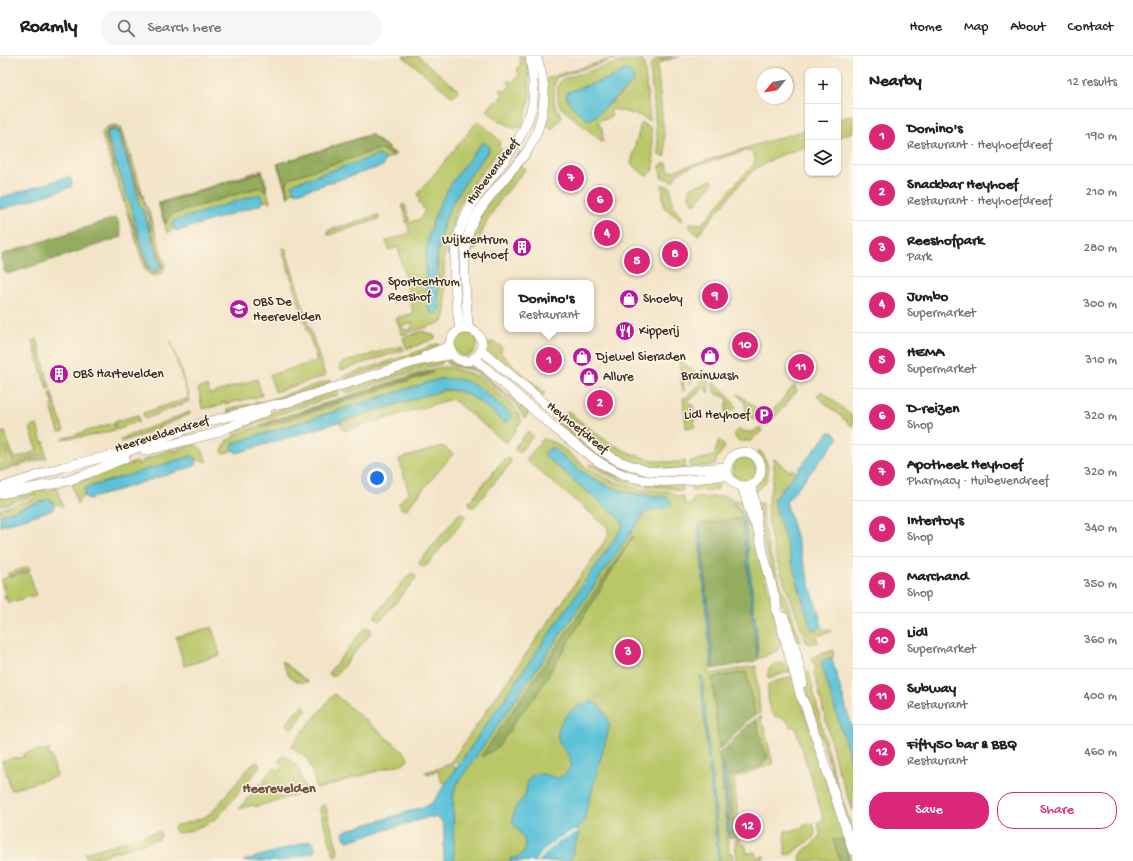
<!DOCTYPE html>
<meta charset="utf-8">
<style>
body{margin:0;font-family:"Gochi Hand",sans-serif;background:#f6f6f6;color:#202124}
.controls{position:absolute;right:12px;top:12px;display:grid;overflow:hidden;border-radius:8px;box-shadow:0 1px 3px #0004}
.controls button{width:36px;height:36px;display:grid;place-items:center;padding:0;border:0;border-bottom:1px solid #e0e0e0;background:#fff;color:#202124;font:20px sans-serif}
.compass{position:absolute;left:757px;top:12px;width:36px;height:36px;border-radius:50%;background:#fff;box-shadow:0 1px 3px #0004;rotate:240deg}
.you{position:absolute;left:377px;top:422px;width:14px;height:14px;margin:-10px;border:3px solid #fff;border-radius:50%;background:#1a73e8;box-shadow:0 0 0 6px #1a73e833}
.badge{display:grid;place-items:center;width:26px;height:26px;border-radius:50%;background:#db2777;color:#fff;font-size:13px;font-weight:700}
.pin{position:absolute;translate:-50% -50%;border:2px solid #fff;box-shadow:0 1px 4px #0006}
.popup{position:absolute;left:504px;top:224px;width:90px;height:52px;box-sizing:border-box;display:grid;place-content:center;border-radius:8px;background:#fff;filter:drop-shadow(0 1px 3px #0005);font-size:13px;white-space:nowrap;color:#757577}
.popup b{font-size:15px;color:#202124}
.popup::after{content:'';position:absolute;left:50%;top:100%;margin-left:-8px;border:8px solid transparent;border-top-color:#fff}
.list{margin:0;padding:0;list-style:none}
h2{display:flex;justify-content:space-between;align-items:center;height:52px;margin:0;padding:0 16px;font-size:17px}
h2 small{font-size:13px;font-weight:400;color:#757577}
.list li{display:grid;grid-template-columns:26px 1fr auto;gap:12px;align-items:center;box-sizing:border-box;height:56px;padding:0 16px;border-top:1px solid #e0e0e0}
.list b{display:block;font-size:15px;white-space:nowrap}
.list p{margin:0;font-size:13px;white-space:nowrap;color:#757577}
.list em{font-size:13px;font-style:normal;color:#757577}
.actions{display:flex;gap:8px;padding:12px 16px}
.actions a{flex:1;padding:9px 0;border:1px solid #db2777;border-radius:16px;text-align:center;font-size:14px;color:#db2777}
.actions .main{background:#db2777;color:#fff}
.icon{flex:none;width:22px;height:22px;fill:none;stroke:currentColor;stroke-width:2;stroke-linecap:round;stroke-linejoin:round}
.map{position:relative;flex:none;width:853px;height:805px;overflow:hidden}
header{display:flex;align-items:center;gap:24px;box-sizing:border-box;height:56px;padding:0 20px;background:#fff;border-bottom:1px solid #e0e0e0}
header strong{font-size:19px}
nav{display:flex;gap:22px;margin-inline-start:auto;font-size:14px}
.search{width:280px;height:36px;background:#f6f6f6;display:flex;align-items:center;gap:10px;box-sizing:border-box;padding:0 14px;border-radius:16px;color:#757577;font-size:15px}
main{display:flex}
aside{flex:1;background:#fff}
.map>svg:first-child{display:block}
.green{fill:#bac769;stroke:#7a7844;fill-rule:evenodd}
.forest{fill:#93ac5d;stroke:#676b3e;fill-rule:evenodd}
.water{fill:#5bc2d8;stroke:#4b767b}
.pier{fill:#f3e4c8}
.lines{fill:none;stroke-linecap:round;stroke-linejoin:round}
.minor-casing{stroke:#978773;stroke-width:10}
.minor{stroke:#fff;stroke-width:9}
.labels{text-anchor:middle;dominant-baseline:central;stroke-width:3;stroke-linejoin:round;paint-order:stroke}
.street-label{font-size:13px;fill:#3b2a1e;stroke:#fcf5e5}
.poi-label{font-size:13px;fill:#3b2a1e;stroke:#fcf5e5;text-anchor:start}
.neighbourhood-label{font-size:14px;font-weight:bold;fill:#755445;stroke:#fcf5e5}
</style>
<header>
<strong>Roamly</strong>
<div class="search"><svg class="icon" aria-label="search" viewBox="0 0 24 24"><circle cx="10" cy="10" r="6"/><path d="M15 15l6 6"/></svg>Search here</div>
<nav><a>Home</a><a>Map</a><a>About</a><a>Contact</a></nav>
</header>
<main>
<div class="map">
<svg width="853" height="805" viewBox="0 0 853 805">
<rect width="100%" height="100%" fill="#fcf5e5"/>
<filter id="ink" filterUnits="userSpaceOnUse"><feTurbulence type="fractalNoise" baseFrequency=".025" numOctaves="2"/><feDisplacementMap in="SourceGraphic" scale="8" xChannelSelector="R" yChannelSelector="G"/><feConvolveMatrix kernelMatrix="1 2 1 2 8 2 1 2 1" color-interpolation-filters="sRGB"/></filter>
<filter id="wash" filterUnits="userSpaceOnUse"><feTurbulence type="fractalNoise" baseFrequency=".012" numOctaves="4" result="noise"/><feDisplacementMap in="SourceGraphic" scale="16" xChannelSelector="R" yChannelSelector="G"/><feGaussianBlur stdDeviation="0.9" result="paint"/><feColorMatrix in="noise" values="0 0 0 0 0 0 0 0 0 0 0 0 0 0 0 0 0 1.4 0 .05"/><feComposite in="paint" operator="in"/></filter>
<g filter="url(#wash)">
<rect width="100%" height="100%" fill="#f3e4c8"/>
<g class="green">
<path d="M 403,0 L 418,0 L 456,32 L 458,35 L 454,40 L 450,39 Z"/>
<path d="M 518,0 L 528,0 L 530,42 L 522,72 L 520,70 L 514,72 L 500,65 L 488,56 L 488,53 L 495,45 L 497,46 L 503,38 L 500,35 L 502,33 L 506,35 L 511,29 L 507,26 L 510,24 L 513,26 L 520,18 L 517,16 L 519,10 L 522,8 L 519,6 L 522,2 Z"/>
<path d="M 619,0 L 642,0 L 622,1 L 557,21 C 553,27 553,46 556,52 C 558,55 561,57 562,61 L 552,73 C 548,70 545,67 545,62 L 546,24 L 548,22 Z"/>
<path d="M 664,0 L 673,0 L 660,4 L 660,5 L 680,0 L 657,8 L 666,100 L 661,100 L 659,99 L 650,12 C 653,5 657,2 664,0 Z"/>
<path d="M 639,4 L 642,5 L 644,7 L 650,65 L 641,60 L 613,53 L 610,56 L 612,59 L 606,64 L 603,62 L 598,67 L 602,72 L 603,86 L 560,51 C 557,44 556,29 562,23 L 620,6 ZM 624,14 L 628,15 L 628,32 L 593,62 L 567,43 L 567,39 L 568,36 L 576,33 L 613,21 Z"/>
<path d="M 853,59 L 853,76 L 838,81 L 838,63 Z"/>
<path d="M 477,66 L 480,66 L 500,85 L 499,90 L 501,92 L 476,124 L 462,145 L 456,157 L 451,171 L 444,199 L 444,220 L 446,256 L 443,266 L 411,276 L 410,272 L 413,271 L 412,267 L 401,270 L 403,274 L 408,273 L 409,277 L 402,279 L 396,262 L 411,258 L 413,257 L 398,191 L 389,194 L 386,185 L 410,177 L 407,166 L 405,166 L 407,165 L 402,149 L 404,148 L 407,152 L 406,153 L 410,166 L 421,163 L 425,154 L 422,152 L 423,151 L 418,146 L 420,143 L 417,139 ZM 484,87 L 488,90 L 489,95 C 467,123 444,152 439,189 C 436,204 439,220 438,235 C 438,242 437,250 436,257 L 432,257 L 429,256 C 427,237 425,218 426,200 C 429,154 454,122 481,88 Z"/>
<path d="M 641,67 L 651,72 L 654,112 L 653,116 L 652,115 L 646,120 L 631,108 L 636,88 L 635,88 L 636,84 L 637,84 Z"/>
<path d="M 114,69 L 119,70 L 122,73 L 144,142 L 137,129 L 120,75 L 117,72 L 113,72 L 108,74 L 105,80 L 115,111 L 106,79 C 107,75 111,73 115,73 L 119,75 L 135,127 L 144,145 L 147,162 L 151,176 L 152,176 L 147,150 L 165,208 C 165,221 153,224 145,214 L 127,157 L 134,171 L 147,213 C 152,220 160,217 163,210 L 153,178 L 152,179 L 162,210 L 159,214 C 155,216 151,217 148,212 L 135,171 L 127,155 L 126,151 L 125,151 L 124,140 L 124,147 L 102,80 C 103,72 107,70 114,69 ZM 118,75 L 139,143 C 138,147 139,150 142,152 L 161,210 L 158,213 L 131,148 L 129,146 L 107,79 Z"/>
<path d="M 808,73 L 808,90 L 778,100 L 764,108 L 754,114 L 739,129 L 698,179 L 689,171 L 690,167 L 700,168 L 706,164 L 731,133 L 754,108 C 756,103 755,98 750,95 L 745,95 L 686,113 L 678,117 L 673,125 L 661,121 L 660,110 L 662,108 L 667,107 L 669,116 Z"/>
<path d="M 371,78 L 396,98 L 395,99 L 371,79 L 278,108 L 286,131 L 288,124 L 292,121 L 377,94 C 384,93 388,96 391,101 L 385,104 L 385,103 L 379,99 L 294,127 L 292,130 L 294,135 L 290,139 L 287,137 L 288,141 L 288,142 L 277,108 Z"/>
<path d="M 503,94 L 505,96 L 504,98 L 486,121 L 451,199 L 447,199 C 455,155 477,128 503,94 Z"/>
<path d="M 519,108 L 526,113 C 503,140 486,159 476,194 L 467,192 L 478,161 Z"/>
<path d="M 262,114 L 267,131 L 266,131 L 270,146 L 264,145 L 262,140 L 172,168 L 174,172 L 167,177 L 158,147 ZM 261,116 L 266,135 L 262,132 L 257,132 L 173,158 L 168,162 L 165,166 L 160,148 Z"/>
<path d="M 711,124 L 713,125 L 713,127 L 696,147 L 693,147 C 690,143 687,137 690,132 Z"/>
<path d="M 662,129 L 671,131 C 670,143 674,154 683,162 L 681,165 L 664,151 Z"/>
<path d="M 378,159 L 379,163 L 328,179 L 327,175 Z"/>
<path d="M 285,192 L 308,266 L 305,267 L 282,193 Z"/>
<path d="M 309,269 L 325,320 L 275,336 L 270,319 L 317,305 L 306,270 Z"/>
<path d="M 423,275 L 435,280 L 435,282 L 411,292 L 411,290 L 408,291 L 408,293 L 407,293 L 403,282 Z"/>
<circle cx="465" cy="288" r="12"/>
<path d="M 37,283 L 50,332 L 47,333 L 32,285 Z"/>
<path d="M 171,285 L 190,345 L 145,363 L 143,357 L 189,342 Z"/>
<path d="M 492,286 L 497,288 L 502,291 L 501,297 C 514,312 530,324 545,336 L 541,342 L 486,294 C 486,290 487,287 492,286 Z"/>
<path d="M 436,288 L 438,288 L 439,290 L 414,301 L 352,321 L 348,322 L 344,320 L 414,297 Z"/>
<path d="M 402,290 L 404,294 L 342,314 L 340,313 L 340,309 L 342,307 L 391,292 L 392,293 Z"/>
<path d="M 442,302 L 443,306 L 441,308 L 427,311 L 347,337 L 345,336 L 343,332 L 418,308 Z"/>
<path d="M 446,304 C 451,305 454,308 459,309 C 465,311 470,310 476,313 L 524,352 L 527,355 L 528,359 L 524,362 L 517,349 L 481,319 L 472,314 L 453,310 L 448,308 Z"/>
<path d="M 679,304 L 698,318 L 689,329 L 689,324 L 683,324 L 684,335 L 683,335 Z"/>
<path d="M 448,311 L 472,318 L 479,321 L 514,350 L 522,365 L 516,372 L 517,373 L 506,387 L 452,343 L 343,375 L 340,365 L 440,335 C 469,331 483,349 504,366 L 511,358 C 488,339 467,317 435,324 L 234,387 L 233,391 L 234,395 L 233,394 L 223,398 L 222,395 L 227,384 L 233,382 L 233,380 L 276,363 L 427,314 L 437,312 ZM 432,315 L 432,317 L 260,370 L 307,354 Z"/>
<path d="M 706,319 L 708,321 L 709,337 L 704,332 L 690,344 L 687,341 Z"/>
<path d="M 257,323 L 262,340 L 225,348 L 225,346 L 222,346 L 222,349 L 202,353 L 200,339 L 198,333 L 199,332 L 207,330 L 210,338 Z"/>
<path d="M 331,324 L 330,326 L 325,330 L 274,346 L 227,357 L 227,353 L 268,344 Z"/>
<path d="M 713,326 L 724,335 L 736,351 L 725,359 L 728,342 C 718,339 712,338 713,326 Z"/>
<path d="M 794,329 L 797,335 L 774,362 L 763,371 L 761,369 Z"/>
<path d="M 338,334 L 339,337 L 338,339 L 277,359 L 233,377 L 231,373 L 268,357 Z"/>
<path d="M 51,335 L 64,375 L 59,376 L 51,350 L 54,349 L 49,336 Z"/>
<path d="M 821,336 L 823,336 L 853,361 L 853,371 L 818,341 L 818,338 Z"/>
<path d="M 738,338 L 759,354 L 758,356 L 760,358 L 754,364 L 745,356 C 748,349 742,344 738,338 Z"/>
<path d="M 683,342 L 686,342 L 693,350 L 695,371 L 686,372 Z"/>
<path d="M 568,355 C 598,380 621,399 660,405 C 668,406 677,407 685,405 L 685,413 L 658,414 L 615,401 L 564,361 Z"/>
<path d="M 190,356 L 190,358 L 142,379 L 121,386 L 120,383 Z"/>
<path d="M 138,359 L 139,365 L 129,369 L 128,367 L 125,369 L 125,371 L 117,374 L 114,366 Z"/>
<path d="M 560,365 L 609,403 L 681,417 L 682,422 L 660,422 L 632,418 L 608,409 L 557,369 Z"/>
<path d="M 113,367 L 115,374 L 90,380 L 61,383 Z"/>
<path d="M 37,369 L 42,386 L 44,385 L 46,397 L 15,407 L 12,406 L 6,392 L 0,389 L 0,377 L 5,376 L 14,403 L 37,395 L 30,371 Z"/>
<path d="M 759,371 L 763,374 L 757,379 L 751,385 L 739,385 L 737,384 L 734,378 L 737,374 C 747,374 751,380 759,371 Z"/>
<path d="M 528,375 L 533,380 L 521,394 L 518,396 L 515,394 L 515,391 Z"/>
<path d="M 543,383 L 556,387 L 586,411 L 610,424 L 633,431 L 645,434 L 668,435 L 678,440 L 684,441 L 685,449 L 693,447 L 693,444 L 694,442 L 724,440 L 737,445 L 742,445 L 753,474 L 782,587 L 777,595 L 758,603 L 757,601 L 758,599 L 757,581 L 745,468 C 744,460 740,452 733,448 L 739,456 L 742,462 L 700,468 L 700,470 L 698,471 L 712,613 L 709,612 L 710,618 L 756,610 L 760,657 L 755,659 L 746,616 L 713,621 L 712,622 L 719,693 L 717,694 L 718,698 L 719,697 L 728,782 L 726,782 L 726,784 L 728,784 L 729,797 L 732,797 L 733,805 L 454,805 L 453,741 L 455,733 L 457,728 L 643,459 L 649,454 L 670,449 L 670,444 L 667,441 C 639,439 612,435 587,419 C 575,412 564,401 553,392 L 549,393 L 545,397 L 546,401 L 620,463 L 622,465 L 623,471 L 459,708 L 455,704 L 453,707 L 451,706 L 607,482 C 609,477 609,473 605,469 L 526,404 Z"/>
<path d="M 719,384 L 725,391 L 717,402 L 715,409 L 690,412 L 689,406 L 714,400 Z"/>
<path d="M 191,389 C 202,388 204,397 207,406 L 198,404 L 196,406 L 195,402 L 191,400 L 86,432 L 84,436 L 86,441 L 85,440 L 82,441 L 77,448 L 72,428 L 112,413 L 137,406 L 138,408 L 143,406 L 142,405 L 166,395 L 174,393 L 175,395 L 178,395 L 178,392 Z"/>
<path d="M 443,390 L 453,398 L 405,455 L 402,452 L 401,453 L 399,447 L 409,436 L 399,403 Z"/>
<path d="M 0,391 L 5,394 C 7,399 7,407 14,409 L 46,399 L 47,402 L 0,415 Z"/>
<path d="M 759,394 C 768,403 772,419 763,429 C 761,432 758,434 756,436 L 755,433 C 757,427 762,423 763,416 C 763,408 756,401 759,394 Z"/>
<path d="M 507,402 L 511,404 L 510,408 L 475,450 L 474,451 L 471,451 L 469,448 L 470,445 L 504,403 Z"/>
<circle cx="744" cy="414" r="12"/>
<path d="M 775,403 L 789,415 L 792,413 L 796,416 L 774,443 L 773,443 L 772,444 L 774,445 L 811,572 L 814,574 L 821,571 L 824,573 L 831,574 L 831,576 L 817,580 L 818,586 L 809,588 L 806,586 C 792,541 767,494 767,447 L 768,447 C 770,433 777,419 773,404 Z"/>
<path d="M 588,408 L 597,410 L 609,416 L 683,428 L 683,435 C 678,435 674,432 668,432 C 661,431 654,431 646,430 C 625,428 606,419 588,408 Z"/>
<path d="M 716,423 L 719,430 L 717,434 L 692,435 L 691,426 Z"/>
<path d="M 57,432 L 63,450 L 56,448 L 54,449 L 54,450 L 53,445 L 49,443 L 0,459 L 0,453 L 36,442 L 35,439 L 0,450 L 0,441 L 44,433 L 45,435 Z"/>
<path d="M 757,447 L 762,447 C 762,488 780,523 792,560 C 795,569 798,578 801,587 L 797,586 L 794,583 L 776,532 L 761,475 Z"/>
<path d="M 462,457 L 465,459 L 465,463 L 426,510 L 423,511 L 419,508 L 420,505 L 459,458 Z"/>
<path d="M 29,511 L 30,514 L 9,520 L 9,521 L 29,516 L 36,539 L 8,547 L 6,542 L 4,541 L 6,541 L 1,524 L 6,522 L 6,521 L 9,520 L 8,517 Z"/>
<path d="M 412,517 L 415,519 L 415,523 L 381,564 L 379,565 L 375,562 L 375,559 L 410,518 Z"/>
<path d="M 212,571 L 220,599 L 184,610 L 176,581 Z"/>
<path d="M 367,571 L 371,573 L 371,577 L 336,619 L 333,621 L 329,618 L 330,615 L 365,572 Z"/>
<path d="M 834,594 L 832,604 C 828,603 825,604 822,607 L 853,712 L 853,755 L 836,708 L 814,615 L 816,613 L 812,601 Z"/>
<path d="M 282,605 L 308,626 C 293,629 286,617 282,605 Z"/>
<path d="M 781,607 L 788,610 L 792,615 L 768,622 C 767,613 771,608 781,607 Z"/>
<path d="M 809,616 L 828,697 L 841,741 L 853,774 L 853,785 L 811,651 L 803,617 Z"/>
<path d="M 793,620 L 846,786 L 851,805 L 800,805 C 800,789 819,790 820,778 C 820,774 818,769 817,766 L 823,764 L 823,761 L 795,670 L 790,671 C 786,658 776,664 771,656 C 768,651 768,635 768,628 Z"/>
<path d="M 334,638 L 406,698 L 408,701 L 407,705 L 404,707 L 317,733 L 309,706 L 306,702 L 291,690 Z"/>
<path d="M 301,650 L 305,650 L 306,655 L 292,673 L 286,668 Z"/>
<path d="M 761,660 L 762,669 L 764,671 L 773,708 L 734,722 L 740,780 L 735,781 L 729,720 L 761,710 L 768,701 L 766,695 L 763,696 L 756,663 Z"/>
<path d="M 42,693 L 43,695 L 49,693 L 49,695 L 48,695 L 50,700 L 51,700 L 57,720 L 11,734 L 8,725 L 9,724 L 2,705 L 17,701 L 17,702 L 24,701 L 23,698 Z"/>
<path d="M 284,699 L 298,711 L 306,736 L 255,751 L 254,749 L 239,753 L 260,727 L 263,729 L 265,726 L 263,724 L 274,711 L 278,714 L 280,714 L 284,709 L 279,705 Z"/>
<path d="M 256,706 L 259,708 L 259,712 L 218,761 C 211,766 184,780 175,776 L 174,773 L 175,770 L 203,762 L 212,756 L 253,707 Z"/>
<path d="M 450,708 L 456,712 L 446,728 L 441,725 L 438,715 L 427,718 L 425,716 L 443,711 L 443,710 Z"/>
<path d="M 325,749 L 339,798 L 334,800 L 319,751 Z"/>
<path d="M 813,767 L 815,775 L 814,781 L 791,798 L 785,799 L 785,775 L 790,774 L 791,775 L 804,771 L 804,769 Z"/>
<path d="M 157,776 L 160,776 L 161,781 L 159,783 L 87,804 L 85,797 Z"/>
<path d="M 735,783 L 740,783 L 741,789 L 745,788 L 747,797 L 755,796 L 756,801 L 765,800 L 765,801 L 763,802 L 764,805 L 737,805 Z"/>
</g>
<g class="forest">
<path d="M 371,79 L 395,99 L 391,101 C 388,96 384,93 377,94 L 292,121 C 285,126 285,133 290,139 L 288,141 L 278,108 Z"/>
<path d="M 261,116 L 267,136 L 263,133 L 256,132 L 173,158 L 168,162 L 166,168 L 159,148 Z"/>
<path d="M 115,162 L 117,162 L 122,181 L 8,218 L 5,216 L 1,202 L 3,198 Z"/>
<path d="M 432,315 L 433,317 L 261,372 L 260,370 L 274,365 Z"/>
<path d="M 742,462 L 758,603 L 753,606 L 712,613 L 711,609 L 713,609 L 700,468 Z"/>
<path d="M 633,480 L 534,643 L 520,658 L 508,677 L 497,692 L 483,700 L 481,700 Z"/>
<path d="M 746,616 L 755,659 L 750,662 L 723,691 L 719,693 L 712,622 Z"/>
<path d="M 756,663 L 764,698 L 767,698 L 768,701 L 761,710 L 729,720 L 735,781 L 728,782 L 719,697 C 733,687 742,672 756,663 ZM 721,707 L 724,707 L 730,778 L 729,779 L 728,779 Z"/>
<path d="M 844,783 L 844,785 L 849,805 L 840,805 L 833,784 Z"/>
</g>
<g class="water">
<path d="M 624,14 L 628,15 L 632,17 L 634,25 L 632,27 L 593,62 L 587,64 L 571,49 L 567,43 L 567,37 L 576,33 L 613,21 Z"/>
<path d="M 114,74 L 118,75 L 139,143 C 138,147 139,150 142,152 L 161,210 C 158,214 155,216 150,214 L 132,156 C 133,152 132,148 129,146 L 107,79 L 109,75 Z"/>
<path d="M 484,87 L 489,90 L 489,94 C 464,127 439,159 437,202 C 436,220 438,237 440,254 L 437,257 L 432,258 L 429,255 C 427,237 425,218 426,200 C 429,155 454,121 481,88 Z"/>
<path d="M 379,99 L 385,103 L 385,104 L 383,110 L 297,137 L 294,135 L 292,130 L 294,127 Z"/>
<path d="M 67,121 L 71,123 L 72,128 L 71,131 L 0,154 L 0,142 Z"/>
<path d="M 259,138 L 262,140 L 264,145 L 262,148 L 178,175 L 174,173 L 172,168 L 174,165 Z"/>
<path d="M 439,323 C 445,323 451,322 458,323 C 479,327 495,345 511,358 L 511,362 L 508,366 L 504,366 C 486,352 469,332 444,334 L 237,397 L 234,395 L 232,390 L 234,387 Z"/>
<path d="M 829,376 L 833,376 L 837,380 L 838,383 L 786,446 L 822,570 L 819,572 L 814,574 L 811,572 L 774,446 L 775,442 Z"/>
<path d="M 553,392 C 571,408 589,423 613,432 C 622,435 633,438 643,439 C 651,441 664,438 670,444 L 671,449 C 664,457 651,450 643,459 L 457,728 L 455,733 L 453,741 L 454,805 L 444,805 C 444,798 444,790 444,783 C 444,771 445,760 429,761 L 348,785 L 345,783 L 343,778 L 345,775 L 427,750 L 433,746 L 622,472 L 623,467 L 620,463 L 546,401 L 545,397 L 549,393 Z"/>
<path d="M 191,400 L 195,402 L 196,407 L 195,410 L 89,443 L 85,441 L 84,436 L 85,432 Z"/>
<path d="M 49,443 L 53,445 L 54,451 L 52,454 L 0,470 L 0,459 Z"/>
<path d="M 732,447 L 739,453 L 745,464 L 757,581 L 758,600 L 757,600 L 743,465 L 739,456 Z"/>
<path d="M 700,470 L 713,609 L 711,609 L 698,471 Z"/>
<path d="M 829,603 L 832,604 L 853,675 L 853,712 L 821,607 L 824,604 Z"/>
<path d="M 700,620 L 702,620 L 710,706 L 708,706 Z"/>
<path d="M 590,645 C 602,648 610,661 609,672 L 591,739 L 585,757 L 586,759 L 582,769 L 577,774 L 579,777 L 570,805 L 509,805 L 511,802 C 516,802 520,800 523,797 C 530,786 518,774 512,766 C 513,760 514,752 518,748 C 521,744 524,743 525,738 C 528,731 525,723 533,719 C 544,712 561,734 570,710 L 572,710 L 572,708 L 571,708 C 570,695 562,695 559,686 C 555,677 560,666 567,659 C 572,654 580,648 586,648 L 587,646 Z"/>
<path d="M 722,706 L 723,707 L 730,778 L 728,780 L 721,707 Z"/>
<path d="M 711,708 L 720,805 L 718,805 L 709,712 Z"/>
<path d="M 310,785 L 314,787 L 315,793 L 314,796 L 282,805 L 243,805 Z"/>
</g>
<path class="pier" d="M 577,774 L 578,777 L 565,782 L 557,787 L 549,794 L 539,805 L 535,805 L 543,795 L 556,784 L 568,777 Z"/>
</g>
<g filter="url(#ink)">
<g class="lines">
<g class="minor-casing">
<g id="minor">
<path d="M 468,273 C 467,239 459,203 471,170 C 476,157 486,145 495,134 C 505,121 518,108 528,94 C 539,76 545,53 544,33 C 543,21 540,11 536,0"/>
<circle cx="466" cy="289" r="16"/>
<path d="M 460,274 C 456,244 450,203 460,174 C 476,126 524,98 533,45 C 535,31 532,15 530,0"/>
<path d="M 481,294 L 600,394 L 618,405 L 647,415 L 664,416 L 727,411"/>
<path d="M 425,300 L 450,290"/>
<path d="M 474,302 C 502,326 529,350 557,374 C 581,393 604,414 634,422 C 664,430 698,422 728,419"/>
<path d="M 145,395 L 212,378 L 267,355"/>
<circle cx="744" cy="413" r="17"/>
<path d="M 751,429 L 757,459 L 757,471"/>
<path d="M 742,430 C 747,444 749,459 757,472 L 776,546 L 777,555 L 801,641 L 805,648 L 853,795"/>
<path d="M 0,432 L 63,411 L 126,396 L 199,368 L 273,349 L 283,348 L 417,305 L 453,298"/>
<path d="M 0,438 L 67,425 L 89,417 L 125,402"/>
<path d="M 784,561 L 796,596 L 803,627"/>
</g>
</g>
<use href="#minor" class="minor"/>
</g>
</g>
<defs>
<g id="building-disc" transform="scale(1)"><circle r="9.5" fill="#b5179e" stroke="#fcf5e5"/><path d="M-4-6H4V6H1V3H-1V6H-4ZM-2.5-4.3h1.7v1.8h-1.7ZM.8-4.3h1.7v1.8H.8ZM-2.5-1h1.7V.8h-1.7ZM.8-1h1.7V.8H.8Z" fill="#fff"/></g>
<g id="stadium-disc" transform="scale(1)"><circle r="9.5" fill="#b5179e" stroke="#fcf5e5"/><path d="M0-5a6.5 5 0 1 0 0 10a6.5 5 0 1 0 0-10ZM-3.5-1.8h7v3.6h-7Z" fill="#fff"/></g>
<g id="shop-disc" transform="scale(1)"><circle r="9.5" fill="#b5179e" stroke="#fcf5e5"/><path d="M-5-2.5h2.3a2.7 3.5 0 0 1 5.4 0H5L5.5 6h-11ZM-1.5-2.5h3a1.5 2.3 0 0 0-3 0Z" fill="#fff"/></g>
<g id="school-disc" transform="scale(1)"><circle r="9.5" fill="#b5179e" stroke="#fcf5e5"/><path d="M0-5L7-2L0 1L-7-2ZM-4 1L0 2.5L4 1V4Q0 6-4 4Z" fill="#fff"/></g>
<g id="restaurant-disc" transform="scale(1)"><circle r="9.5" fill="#b5179e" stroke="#fcf5e5"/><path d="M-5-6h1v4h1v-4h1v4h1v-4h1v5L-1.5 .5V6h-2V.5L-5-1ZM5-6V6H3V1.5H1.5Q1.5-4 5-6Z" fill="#fff"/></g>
<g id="parking-disc" transform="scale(1)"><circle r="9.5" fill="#b5179e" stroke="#fcf5e5"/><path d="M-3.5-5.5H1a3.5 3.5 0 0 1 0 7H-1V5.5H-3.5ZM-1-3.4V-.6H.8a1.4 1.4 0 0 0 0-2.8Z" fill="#fff"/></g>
</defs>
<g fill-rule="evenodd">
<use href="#building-disc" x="522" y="191"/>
<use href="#stadium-disc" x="374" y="233"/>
<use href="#shop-disc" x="629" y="243"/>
<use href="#school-disc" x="239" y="253"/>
<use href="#restaurant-disc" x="625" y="275"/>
<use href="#shop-disc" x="710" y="300"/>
<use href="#shop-disc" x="582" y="301"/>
<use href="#building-disc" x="59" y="318"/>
<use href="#shop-disc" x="589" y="321"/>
<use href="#parking-disc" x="764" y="359"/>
</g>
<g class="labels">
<g class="street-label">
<text transform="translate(493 116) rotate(-53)">Huibevendreef</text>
<text transform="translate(577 372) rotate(39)">Heyhoefdreef</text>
<text transform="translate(162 379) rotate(-17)">Heereveldendreef</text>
</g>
<g class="poi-label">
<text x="508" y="184" text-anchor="end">Wijkcentrum<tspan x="508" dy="15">Heyhoef</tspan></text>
<text x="388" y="226">Sportcentrum<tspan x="388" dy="15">Reeshof</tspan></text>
<text x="643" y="243">Shoeby</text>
<text x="253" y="246">OBS De<tspan x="253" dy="15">Heerevelden</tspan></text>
<text x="639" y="275">Kipperij</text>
<text x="596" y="301">Djewel Sieraden</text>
<text x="73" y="318">OBS Hartevelden</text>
<text x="710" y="320" text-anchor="middle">BrainWash</text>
<text x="603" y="321">Allure</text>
<text x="750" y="359" text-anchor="end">Lidl Heyhoef</text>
</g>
<g class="neighbourhood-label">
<text x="279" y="733">Heerevelden</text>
</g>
</g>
</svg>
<div class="controls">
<button>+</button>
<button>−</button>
<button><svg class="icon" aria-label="layers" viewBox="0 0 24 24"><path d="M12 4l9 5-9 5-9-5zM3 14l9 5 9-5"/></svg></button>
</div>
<svg class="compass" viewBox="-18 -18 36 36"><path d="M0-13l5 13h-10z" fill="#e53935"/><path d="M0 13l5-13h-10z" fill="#757577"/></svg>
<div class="you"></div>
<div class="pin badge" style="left:549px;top:304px">1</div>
<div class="popup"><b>Domino's</b>Restaurant</div>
<div class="pin badge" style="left:600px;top:347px">2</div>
<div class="pin badge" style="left:628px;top:596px">3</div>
<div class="pin badge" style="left:607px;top:177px">4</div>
<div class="pin badge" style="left:637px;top:205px">5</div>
<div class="pin badge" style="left:600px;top:144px">6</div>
<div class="pin badge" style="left:571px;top:122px">7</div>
<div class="pin badge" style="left:675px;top:198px">8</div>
<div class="pin badge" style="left:715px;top:240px">9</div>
<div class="pin badge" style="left:745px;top:289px">10</div>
<div class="pin badge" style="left:801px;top:311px">11</div>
<div class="pin badge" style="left:748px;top:770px">12</div>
</div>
<aside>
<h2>Nearby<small>12 results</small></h2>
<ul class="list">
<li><span class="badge">1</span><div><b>Domino's</b><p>Restaurant · Heyhoefdreef</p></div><em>190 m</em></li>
<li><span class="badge">2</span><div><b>Snackbar Heyhoef</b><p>Restaurant · Heyhoefdreef</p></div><em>210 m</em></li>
<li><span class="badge">3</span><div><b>Reeshofpark</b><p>Park</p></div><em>280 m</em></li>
<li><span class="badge">4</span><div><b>Jumbo</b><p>Supermarket</p></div><em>300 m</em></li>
<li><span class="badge">5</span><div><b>HEMA</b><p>Supermarket</p></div><em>310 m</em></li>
<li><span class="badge">6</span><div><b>D-reizen</b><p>Shop</p></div><em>320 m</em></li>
<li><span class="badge">7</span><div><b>Apotheek Heyhoef</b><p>Pharmacy · Huibevendreef</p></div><em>320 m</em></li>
<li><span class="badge">8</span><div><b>Intertoys</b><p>Shop</p></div><em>340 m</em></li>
<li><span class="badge">9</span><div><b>Marchand</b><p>Shop</p></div><em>350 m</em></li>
<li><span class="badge">10</span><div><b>Lidl</b><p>Supermarket</p></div><em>360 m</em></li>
<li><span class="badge">11</span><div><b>Subway</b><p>Restaurant</p></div><em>400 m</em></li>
<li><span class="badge">12</span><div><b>Fifty50 bar &amp; BBQ</b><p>Restaurant</p></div><em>460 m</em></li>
</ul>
<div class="actions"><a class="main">Save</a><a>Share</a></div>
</aside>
</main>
